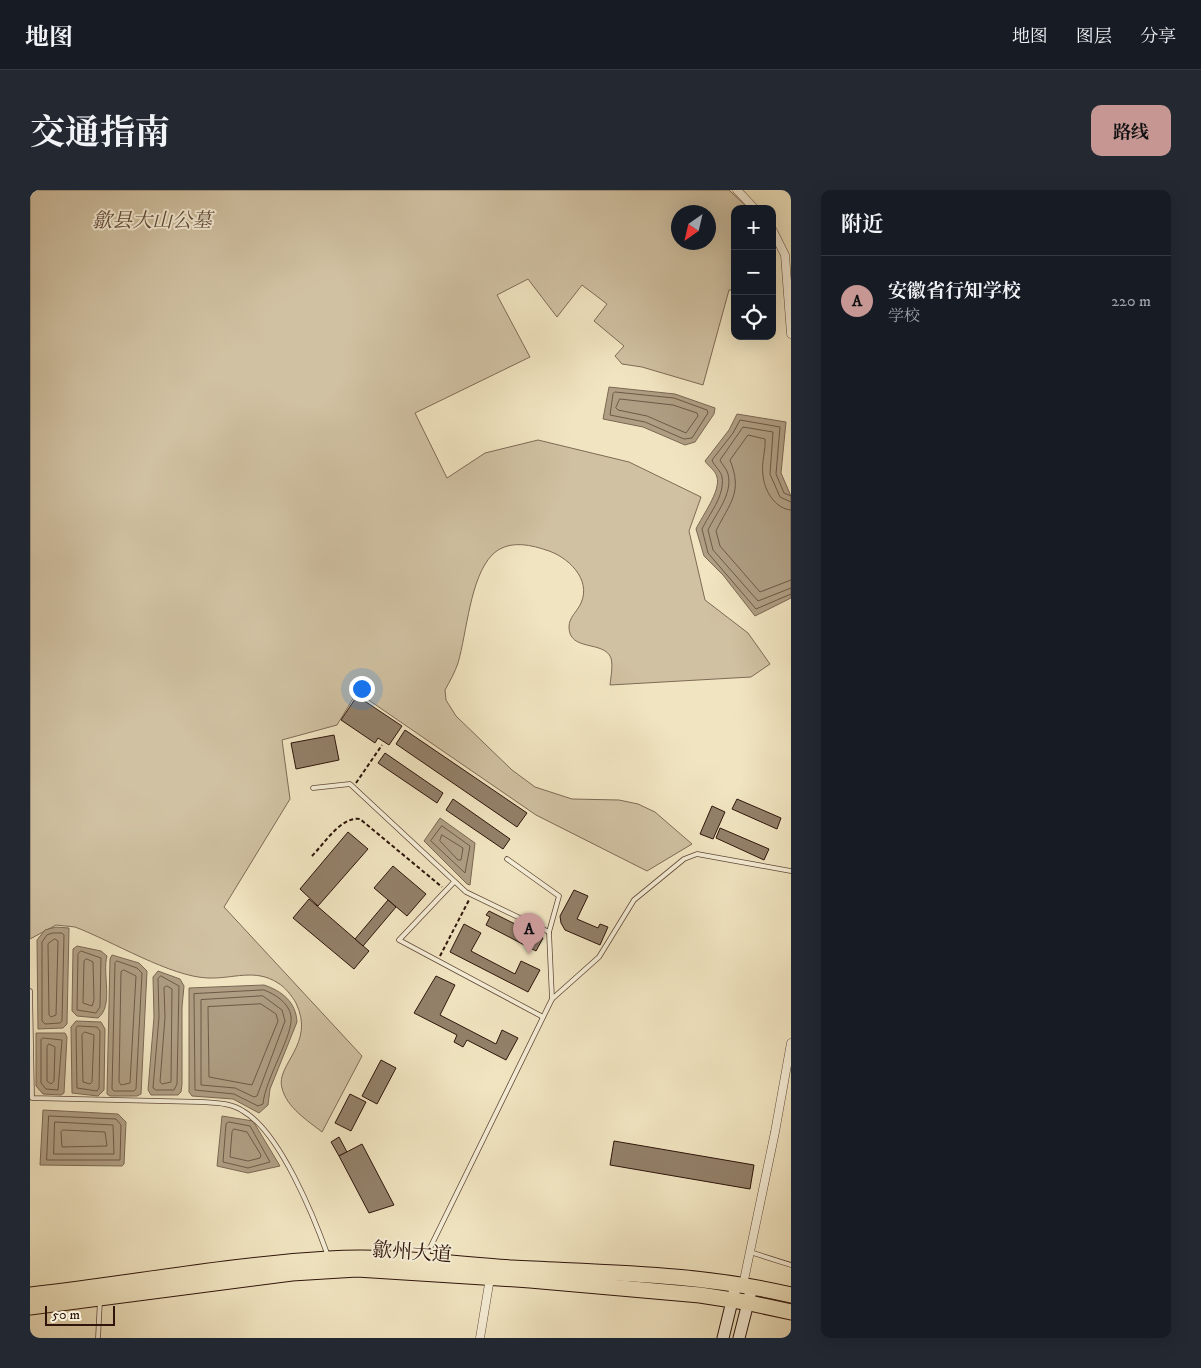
<!DOCTYPE html>
<html lang="zh">
<meta charset="utf-8">
<style>
body{margin:0;font-family:"IM FELL DW Pica","Noto Serif SC",serif;background:#242831;color:#f1f3f6}
.controls{position:absolute;right:15px;top:15px;display:grid;overflow:hidden;border-radius:10px;box-shadow:0 5px 20px #0002}
.controls button{width:45px;height:45px;display:grid;place-items:center;padding:0;border:0;border-bottom:1px solid #363941;background:#171b24;color:#f1f3f6;font:25px sans-serif}
.compass{position:absolute;left:641px;top:15px;width:45px;height:45px;border-radius:50%;background:#171b24;box-shadow:0 5px 20px #0002;rotate:214deg}
.scale{position:absolute;left:15px;bottom:12px;width:70px;box-sizing:border-box;padding-left:5px;border:2px solid #2e140b;border-top:0;font-size:14px;line-height:18px;white-space:nowrap;color:#2e140b;-webkit-text-stroke:4px #f6eed7;paint-order:stroke}
.you{position:absolute;left:331px;top:498px;width:18px;height:18px;margin:-12px;border:4px solid #fff;border-radius:50%;background:#1a73e8;box-shadow:0 0 0 8px #1a73e833}
.badge{display:grid;place-items:center;width:32px;height:32px;border-radius:50%;background:#c59692;color:#111;font-size:16px;font-weight:700}
.pin{position:absolute;translate:-50% -41px;filter:drop-shadow(0 1px 2px #0008)}
.pin::after{content:'';position:absolute;top:26px;width:18px;height:15px;background:inherit;clip-path:polygon(0 0,100% 0,50% 100%)}
.list{margin:0;padding:0;list-style:none}
h2{display:flex;justify-content:space-between;align-items:center;height:65px;margin:0;padding:0 20px;font-size:21px}
h2 small{font-size:16px;font-weight:400;color:#9ea1a6}
.list li{display:grid;grid-template-columns:32px 1fr auto;gap:15px;align-items:center;box-sizing:border-box;height:90px;padding:0 20px;border-top:1px solid #363941}
.list b{display:block;font-size:19px;white-space:nowrap}
.list p{margin:0;font-size:16px;white-space:nowrap;color:#9ea1a6}
.list em{font-size:16px;font-style:normal;color:#9ea1a6}
.icon{flex:none;width:28px;height:28px;fill:none;stroke:currentColor;stroke-width:2;stroke-linecap:round;stroke-linejoin:round}
.map{position:relative;flex:none;width:761px;height:1148px;overflow:hidden;border-radius:10px}
header{display:flex;align-items:center;gap:30px;box-sizing:border-box;height:70px;padding:0 25px;background:#171b24;border-bottom:1px solid #363941}
header strong{font-size:24px}
nav{display:flex;gap:28px;margin-inline-start:auto;font-size:18px}
.intro{display:flex;align-items:center;justify-content:space-between;box-sizing:border-box;height:120px;padding:0 30px}
h1{margin:0;font-size:35px}
.button{padding:12px 22px;border-radius:10px;background:#c59692;color:#111;font-size:18px;font-weight:700}
main{display:flex;gap:30px;padding:0 30px}
aside{flex:1;background:#171b24;border-radius:10px;box-shadow:0 5px 20px #0002}
.map>svg:first-child{display:block}
.green{fill:#d0c1a2;stroke:#7f6a56;fill-rule:evenodd}
.water{fill:#af9e83;stroke:#7b6753}
.lines{fill:none;stroke-linecap:round;stroke-linejoin:round}
.shore{stroke:#6e5947;stroke-width:1}
.building{fill:#93816a;stroke:#2e140b}
.lane-casing{stroke:#5f4838;stroke-width:5.5}
.street-casing{stroke:#5f4838;stroke-width:9}
.secondary-casing{stroke:#2e140b;stroke-width:13}
.highway-casing{stroke:#2e140b;stroke-width:17}
.path{stroke:#2e140b;stroke-width:2;stroke-dasharray:4 2.5;stroke-linecap:butt}
.lane{stroke:#f6eed7;stroke-width:4}
.street{stroke:#f6eed7;stroke-width:8}
.secondary{stroke:#f6eed7;stroke-width:11}
.highway{stroke:#f1e5c1;stroke-width:15}
.labels{text-anchor:middle;dominant-baseline:central;stroke-width:4;stroke-linejoin:round;paint-order:stroke}
.park-label{font-size:20px;font-style:italic;fill:#5f4838;stroke:#f6eed7}
.street-label{font-size:20px;fill:#2e140b;stroke:#f6eed7}
</style>
<header>
<strong>地图</strong>
<nav><a>地图</a><a>图层</a><a>分享</a></nav>
</header>
<div class="intro"><h1>交通指南</h1><a class="button">路线</a></div>
<main>
<div class="map">
<svg width="761" height="1148" viewBox="0 0 761 1148">
<rect width="100%" height="100%" fill="#f1e5c1"/>
<filter id="stains"><feTurbulence type="fractalNoise" baseFrequency=".004" numOctaves="4"/><feColorMatrix values="0 0 0 0 .2 0 0 0 0 .09 0 0 0 0 .02 0 0 0 .5 -.17"/></filter>
<radialGradient id="worn" r=".72"><stop offset=".6" stop-color="#630" stop-opacity="0"/><stop offset="1" stop-color="#630" stop-opacity=".3"/></radialGradient>
<path class="green" d="M 0,0 L 699,0 L 719,19 L 705,19 L 705,100 L 699,100 L 673,195 L 612,177 L 592,174 L 585,166 L 594,156 L 564,131 L 577,114 L 552,95 L 527,127 L 498,89 L 467,105 L 500,167 L 385,223 L 417,288 L 455,263 L 508,250 L 599,272 L 671,307 L 659,341 L 675,410 L 718,443 L 740,474 L 721,487 L 580,495 C 581,486 583,476 581,468 C 574,450 539,462 539,437 C 539,427 547,422 551,413 C 562,389 537,366 516,360 C 498,354 477,350 462,365 C 440,388 437,442 428,473 C 425,482 420,491 415,500 L 416,510 L 426,526 L 482,580 L 505,597 L 542,609 L 589,610 L 608,614 L 625,622 L 662,654 L 617,681 L 506,625 L 327,502 L 307,535 L 252,550 L 260,609 L 194,717 L 332,866 L 292,942 C 277,930 257,918 252,898 C 245,875 286,854 266,813 C 262,806 255,797 248,793 C 225,778 203,789 178,788 C 141,787 82,751 45,737 L 26,735 L 0,749 ZM 648,22 L 678,22 L 678,52 L 648,52 Z"/>
<g class="water">
<path d="M 579,197 L 645,204 L 685,218 L 684,224 L 665,252 L 655,255 L 613,237 L 573,229 Z"/>
<path d="M 707,224 L 756,232 L 751,283 L 761,306 L 761,408 L 725,426 L 693,385 L 674,366 L 666,339 C 672,326 691,301 687,287 C 686,281 678,276 675,271 L 699,240 Z"/>
<path d="M 410,628 L 445,653 L 440,695 L 437,694 L 394,651 Z"/>
<path d="M 26,737 L 39,738 L 37,834 L 33,838 L 8,839 L 7,750 L 15,740 Z"/>
<path d="M 47,756 L 71,761 L 77,766 C 72,784 84,816 68,828 L 47,826 L 42,821 L 43,759 Z"/>
<path d="M 82,765 L 109,773 L 117,781 L 111,904 L 107,906 L 80,906 L 77,904 L 80,769 Z"/>
<path d="M 128,781 L 150,789 L 154,796 L 152,817 L 152,894 L 151,902 L 148,905 L 121,905 L 118,900 L 124,827 L 123,787 Z"/>
<path d="M 234,795 C 252,801 266,812 267,832 L 240,899 L 238,915 L 229,923 L 203,909 L 162,906 L 159,902 L 159,798 Z"/>
<path d="M 46,831 L 71,832 L 75,839 L 74,900 L 68,906 L 42,903 L 41,837 Z"/>
<path d="M 6,843 L 35,843 L 37,847 L 34,903 L 31,905 L 13,904 L 6,896 Z"/>
<path d="M 13,920 L 88,924 L 96,932 L 94,974 L 92,976 L 10,975 Z"/>
<path d="M 192,926 L 223,931 L 250,976 L 218,983 L 187,976 Z"/>
</g>
<g class="lines">
<g class="shore">
<path d="M 585,202 L 644,208 L 677,220 L 678,223 L 662,248 L 654,249 L 615,232 L 580,225 L 583,204 Z"/>
<path d="M 590,209 L 643,215 L 667,223 L 668,226 L 656,243 L 617,226 L 588,220 L 586,218 Z"/>
<path d="M 761,306 L 754,303 L 746,284 L 750,237 L 710,230 L 703,243 L 682,270 C 684,276 691,281 692,287 C 695,306 679,324 672,339 L 678,363 L 726,419 L 761,404"/>
<path d="M 761,312 L 750,307 L 740,284 L 743,242 L 713,237 L 690,270 C 692,275 697,279 698,284 C 703,304 686,323 678,340 L 683,360 L 728,411 L 761,398"/>
<path d="M 761,320 C 745,319 734,300 733,285 C 731,273 736,260 735,249 L 718,245 L 700,270 C 713,303 700,312 686,341 L 690,356 L 730,402 L 761,390"/>
<path d="M 412,636 L 440,656 L 435,683 L 401,651 Z"/>
<path d="M 412,645 L 433,658 L 431,670 L 428,670 L 410,651 Z"/>
<path d="M 23,743 L 32,743 L 34,745 L 32,831 L 30,833 L 15,834 L 12,831 L 12,752 L 17,745 Z"/>
<path d="M 25,749 L 28,751 L 26,825 L 21,827 L 19,825 L 18,754 Z"/>
<path d="M 51,761 L 71,768 L 70,817 L 66,823 L 47,820 L 48,764 Z"/>
<path d="M 57,769 L 63,772 L 64,810 L 62,816 L 53,813 L 54,771 Z"/>
<path d="M 87,771 L 107,778 L 112,783 L 106,899 L 104,901 L 84,901 L 82,899 L 85,773 Z"/>
<path d="M 94,780 L 106,786 L 100,893 L 91,895 L 89,892 L 91,782 Z"/>
<path d="M 131,786 L 149,796 L 147,894 L 144,900 L 126,900 L 123,898 L 129,827 L 128,789 Z"/>
<path d="M 137,796 L 142,799 L 141,892 L 132,894 L 130,892 L 135,827 L 134,798 Z"/>
<path d="M 234,800 C 245,804 259,813 261,826 C 264,844 235,889 233,914 L 228,916 L 204,904 L 165,900 L 164,804 Z"/>
<path d="M 233,806 L 252,820 L 255,831 L 227,906 L 224,907 L 205,898 L 171,895 L 171,810 Z"/>
<path d="M 231,814 L 246,824 L 248,831 L 222,895 L 179,887 L 178,817 Z"/>
<path d="M 48,836 L 67,837 L 70,841 L 69,898 L 67,901 L 47,898 L 46,839 Z"/>
<path d="M 55,842 L 64,845 L 62,892 L 60,894 L 53,892 L 52,845 Z"/>
<path d="M 13,848 L 32,850 L 28,900 L 16,899 L 11,893 L 11,850 Z"/>
<path d="M 19,854 L 25,857 L 24,891 L 21,894 L 17,891 L 17,857 Z"/>
<path d="M 19,926 L 86,929 L 91,935 L 90,970 L 17,970 Z"/>
<path d="M 25,932 L 83,935 L 84,964 L 24,964 Z"/>
<path d="M 199,932 L 220,936 L 240,972 L 218,978 L 193,972 L 196,934 Z"/>
<path d="M 204,939 L 217,942 L 231,965 L 230,968 L 218,971 L 200,967 L 202,942 Z"/>
<path d="M 33,940 L 75,942 L 77,956 L 32,957 L 31,942 Z"/>
</g>
</g>
<g class="building">
<path d="M 327,506 L 372,536 L 359,555 L 348,548 L 345,553 L 311,530 Z"/>
<path d="M 375,540 L 497,623 L 487,637 L 366,554 Z"/>
<path d="M 304,545 L 309,570 L 266,579 L 261,553 Z"/>
<path d="M 355,563 L 413,603 L 407,613 L 348,573 Z"/>
<path d="M 423,609 L 480,649 L 473,659 L 416,620 Z"/>
<path d="M 707,609 L 751,628 L 747,639 L 702,619 Z"/>
<path d="M 682,616 L 695,622 L 683,649 L 670,644 Z"/>
<path d="M 690,638 L 739,659 L 734,670 L 686,648 Z"/>
<path d="M 318,642 L 338,659 L 288,716 L 270,699 Z"/>
<path d="M 363,676 L 396,704 L 377,726 L 344,698 Z"/>
<path d="M 544,700 L 558,706 L 547,729 L 568,738 L 570,734 L 578,737 L 570,755 L 535,740 L 531,733 L 530,726 Z"/>
<path d="M 279,709 L 339,761 L 324,779 L 263,728 Z"/>
<path d="M 358,710 L 366,717 L 333,756 L 325,749 Z"/>
<path d="M 459,721 L 513,748 L 506,761 L 456,735 L 460,727 L 456,725 Z"/>
<path d="M 434,734 L 451,743 L 441,761 L 485,784 L 491,771 L 510,780 L 498,802 L 420,762 Z"/>
<path d="M 406,786 L 425,795 L 410,825 L 466,854 L 472,840 L 488,848 L 476,870 L 437,850 L 433,857 L 424,852 L 427,845 L 384,823 Z"/>
<path d="M 351,870 L 366,878 L 347,914 L 332,906 Z"/>
<path d="M 320,904 L 336,912 L 321,941 L 305,933 Z"/>
<path d="M 309,947 L 317,962 L 309,966 L 301,952 Z"/>
<path d="M 584,951 L 724,975 L 720,999 L 580,975 Z"/>
<path d="M 332,954 L 364,1015 L 339,1023 L 309,966 Z"/>
</g>
<g class="lines">
<g class="lane-casing">
<g id="lane">
<path d="M 283,598 L 320,594 L 436,702 L 519,742"/>
<path d="M 477,669 L 529,706 L 519,742 L 522,809"/>
<path d="M 424,692 L 369,750 L 513,827"/>
<path d="M 0,801 L 2,908 L 172,912 C 187,913 201,913 213,921 C 250,942 284,1027 298,1066"/>
<path d="M 720,1062 L 761,1075"/>
<path d="M 397,1067 L 398,1062 L 522,809 L 569,767 L 604,710 L 654,669 L 667,664 L 761,681"/>
<path d="M 68,1148 L 70,1110"/>
</g>
</g>
<g class="street-casing">
<g id="street">
<path d="M 707,0 L 725,19"/>
<path d="M 742,39 L 755,65 L 761,144"/>
<path d="M 713,1095 L 745,942 L 761,853"/>
<path d="M 450,1148 L 460,1088"/>
</g>
</g>
<g class="secondary-casing">
<g id="secondary">
<path d="M 693,1148 L 704,1103"/>
<path d="M 709,1148 L 722,1097"/>
</g>
</g>
<g class="highway-casing">
<g id="highway">
<path d="M 0,1105 C 99,1094 198,1075 298,1069 C 359,1065 421,1074 482,1078 C 576,1083 669,1083 761,1105"/>
<path d="M 0,1117 L 262,1083 L 327,1079 L 500,1090 L 670,1105 L 715,1112 L 761,1122"/>
</g>
</g>
<g class="path">
<path d="M 326,593 L 352,555"/>
<path d="M 282,666 C 294,654 311,626 330,629 L 412,697"/>
<path d="M 410,766 L 439,710"/>
</g>
<use href="#lane" class="lane"/>
<use href="#street" class="street"/>
<use href="#secondary" class="secondary"/>
<use href="#highway" class="highway"/>
</g>
<g class="labels">
<g class="park-label">
<text x="122" y="31">歙县大山公墓</text>
</g>
<g class="street-label">
<text transform="translate(382 1063) rotate(4)">歙州大道</text>
</g>
</g>
<rect width="100%" height="100%" filter="url(#stains)"/>
<rect width="100%" height="100%" fill="url(#worn)"/>
</svg>
<div class="controls">
<button>+</button>
<button>−</button>
<button><svg class="icon" aria-label="locate" viewBox="0 0 24 24"><circle cx="12" cy="12" r="6"/><path d="M12 2v4M12 18v4M2 12h4M18 12h4"/></svg></button>
</div>
<svg class="compass" viewBox="-18 -18 36 36"><path d="M0-13l5 13h-10z" fill="#e53935"/><path d="M0 13l5-13h-10z" fill="#9ea1a6"/></svg>
<div class="scale">50 m</div>
<div class="you"></div>
<div class="pin badge" style="left:499px;top:764px">A</div>
</div>
<aside>
<h2>附近<small></small></h2>
<ul class="list">
<li><span class="badge">A</span><div><b>安徽省行知学校</b><p>学校</p></div><em>220 m</em></li>
</ul>
</aside>
</main>
